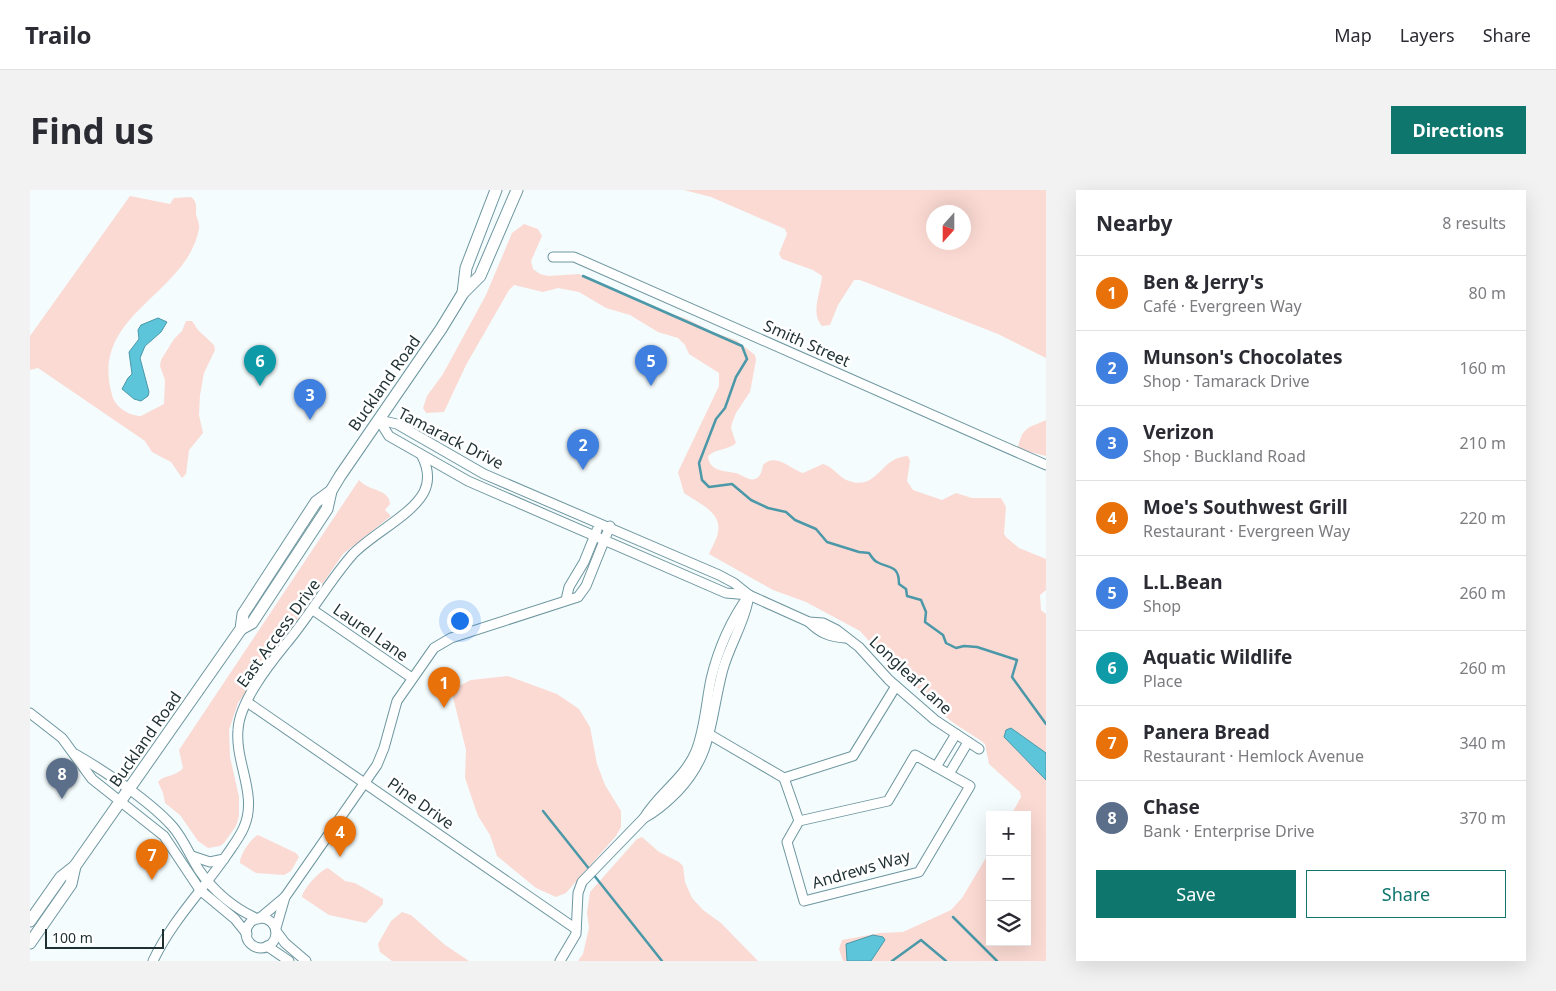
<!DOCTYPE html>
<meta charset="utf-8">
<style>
body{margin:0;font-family:"Noto Sans",sans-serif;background:#f2f2f3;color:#2b2b33}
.controls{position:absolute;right:15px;bottom:15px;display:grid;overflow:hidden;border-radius:0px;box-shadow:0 5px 20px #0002}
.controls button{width:45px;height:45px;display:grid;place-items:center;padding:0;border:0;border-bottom:1px solid #e1e1e2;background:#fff;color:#2b2b33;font:25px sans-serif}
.compass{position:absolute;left:896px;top:15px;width:45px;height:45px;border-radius:50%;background:#fff;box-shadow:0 5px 20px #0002;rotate:201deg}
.scale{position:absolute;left:15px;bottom:12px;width:119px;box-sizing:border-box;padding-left:5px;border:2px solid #1f3033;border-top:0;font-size:14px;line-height:18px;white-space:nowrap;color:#1f3033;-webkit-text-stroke:4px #fff;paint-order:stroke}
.you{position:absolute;left:429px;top:430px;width:18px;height:18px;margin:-12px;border:4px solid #fff;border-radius:50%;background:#1a73e8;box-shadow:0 0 0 8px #1a73e833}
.badge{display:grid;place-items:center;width:32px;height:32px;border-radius:50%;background:#0f766e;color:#fff;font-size:16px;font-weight:700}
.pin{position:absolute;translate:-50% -41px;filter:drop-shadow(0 1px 2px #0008)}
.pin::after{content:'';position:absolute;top:26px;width:18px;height:15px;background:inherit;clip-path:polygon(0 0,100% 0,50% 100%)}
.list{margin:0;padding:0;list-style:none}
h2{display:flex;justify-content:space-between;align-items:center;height:65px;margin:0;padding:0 20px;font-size:21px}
h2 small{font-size:16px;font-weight:400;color:#7c7c81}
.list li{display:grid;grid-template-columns:32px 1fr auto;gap:15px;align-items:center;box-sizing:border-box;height:75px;padding:0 20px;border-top:1px solid #e1e1e2}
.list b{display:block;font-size:19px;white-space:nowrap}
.list p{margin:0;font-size:16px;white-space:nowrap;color:#7c7c81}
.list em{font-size:16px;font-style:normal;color:#7c7c81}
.actions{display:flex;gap:10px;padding:15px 20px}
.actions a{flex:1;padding:11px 0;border:1px solid #0f766e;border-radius:0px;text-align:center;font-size:18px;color:#0f766e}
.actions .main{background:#0f766e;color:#fff}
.icon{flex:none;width:28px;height:28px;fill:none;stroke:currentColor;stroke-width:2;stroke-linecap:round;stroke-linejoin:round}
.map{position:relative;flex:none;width:1016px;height:771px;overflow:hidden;border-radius:0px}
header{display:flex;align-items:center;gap:30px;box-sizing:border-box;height:70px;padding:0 25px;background:#fff;border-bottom:1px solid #e1e1e2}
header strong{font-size:24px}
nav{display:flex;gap:28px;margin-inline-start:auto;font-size:18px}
.intro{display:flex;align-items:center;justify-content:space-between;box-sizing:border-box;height:120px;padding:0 30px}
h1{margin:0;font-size:35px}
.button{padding:12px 22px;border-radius:0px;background:#0f766e;color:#fff;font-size:18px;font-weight:700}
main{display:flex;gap:30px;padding:0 30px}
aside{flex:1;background:#fff;border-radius:0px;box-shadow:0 5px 20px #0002}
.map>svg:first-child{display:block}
.green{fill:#fbdad3;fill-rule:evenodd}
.water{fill:#5dc5da;stroke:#4a98a8}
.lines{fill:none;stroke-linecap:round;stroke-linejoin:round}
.stream{stroke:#4a98a8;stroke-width:2.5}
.minor-casing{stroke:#6d969f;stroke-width:11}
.secondary-casing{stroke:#6d969f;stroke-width:13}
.minor{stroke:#fff;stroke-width:9}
.secondary{stroke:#fff;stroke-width:11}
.labels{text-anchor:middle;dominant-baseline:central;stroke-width:5;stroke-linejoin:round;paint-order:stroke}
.street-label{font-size:16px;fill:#1f3033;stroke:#fff}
</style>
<header>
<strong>Trailo</strong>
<nav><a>Map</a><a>Layers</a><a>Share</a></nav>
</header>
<div class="intro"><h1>Find us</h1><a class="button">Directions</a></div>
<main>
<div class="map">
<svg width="1016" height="771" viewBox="0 0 1016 771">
<rect width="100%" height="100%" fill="#f4fcfe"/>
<g class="green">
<path d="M 654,0 L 1016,0 L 1016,168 L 968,144 L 830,90 L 824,90 L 808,115 L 800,135 L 792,136 C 780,123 791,102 792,86 L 783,80 L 752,69 L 749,64 L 757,44 L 755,39 L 681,7 ZM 904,22 L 934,22 L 934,52 L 904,52 Z"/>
<path d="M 100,6 L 140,14 L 144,8 L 161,7 C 167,11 166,17 166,24 C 167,29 170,34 169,39 C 156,106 59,124 82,205 C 85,217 99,226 111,226 L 134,214 L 135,190 L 130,176 L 131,170 L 144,149 L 152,141 L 156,131 L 162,131 L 168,140 L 184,155 L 185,160 L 174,183 L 170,205 L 169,225 L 173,243 L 159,260 L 156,284 L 152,288 L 141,272 L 122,262 L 115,251 L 8,178 L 0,180 L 0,146 Z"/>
<path d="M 494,34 L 508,39 L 512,46 L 501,71 L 503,79 L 510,84 L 518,86 L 549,84 L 596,104 L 615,115 L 657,129 L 685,143 L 706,150 L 725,165 L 726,170 L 720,202 L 706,223 L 702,233 L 701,238 L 706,253 C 699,260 687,258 678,266 C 679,281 694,281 706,283 C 712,285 719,291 725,289 C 731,287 732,280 733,275 C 746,262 760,279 773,283 L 793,274 C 804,277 809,288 819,291 C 848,301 850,267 878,266 L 880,271 L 877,291 L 883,300 L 912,310 L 926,303 L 942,308 L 971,308 L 976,317 L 974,344 L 977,348 L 989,358 L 1016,369 L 1016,400 L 1010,405 L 1011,420 L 1016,424 L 1016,563 L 981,538 L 974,547 L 1016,590 L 1016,771 L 813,771 L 809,759 L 812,750 L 850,743 L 873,742 L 921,720 L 932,708 L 960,661 L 960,752 L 997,752 L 997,625 L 981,625 L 991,607 L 990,602 L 959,574 L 955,554 C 943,543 903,526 903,507 L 875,491 L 830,441 L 776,412 L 743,400 L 679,364 C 682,357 687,349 688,342 C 692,322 668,313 654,303 L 648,282 L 689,196 L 689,183 L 659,164 L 655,155 L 648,148 L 628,142 L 600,125 L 576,118 L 549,102 L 528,98 L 513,102 L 484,95 L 479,100 L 436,175 L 414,222 L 396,223 L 393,218 L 397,206 L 413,184 L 456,105 L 482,43 Z"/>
<path d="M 1016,230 L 1016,266 L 992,260 L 988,257 C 993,236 999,238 1016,230 Z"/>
<path d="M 329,290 C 339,302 359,298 360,314 L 355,320 L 361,326 L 313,364 L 271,425 L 244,455 L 233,478 L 208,513 L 199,540 L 200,567 L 209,607 L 209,626 L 206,636 L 194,653 L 190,656 L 178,658 L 168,651 L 150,625 L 135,613 L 133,603 L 128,592 C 135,584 144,588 153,578 L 149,560 Z"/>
<path d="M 478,486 L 527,504 L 549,519 L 560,537 L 567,574 L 575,595 L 591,621 L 591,637 L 586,646 L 536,703 L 526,707 L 506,698 L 467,666 L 460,645 L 448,626 L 435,588 L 436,560 L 423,507 L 427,497 L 441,490 Z"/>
<path d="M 228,645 L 266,663 L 269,667 L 261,681 L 254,685 L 226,683 L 210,673 C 209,666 221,648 228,645 Z"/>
<path d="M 612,647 L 629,662 L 649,672 L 653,676 L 655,692 L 662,708 L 673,720 L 691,733 L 728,771 L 548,771 L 553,764 L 559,738 L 557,723 L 560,702 L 607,649 Z"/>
<path d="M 298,678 L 315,691 L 325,693 L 353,709 L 353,714 L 336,733 L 299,725 L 272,707 C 273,699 290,680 298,678 Z"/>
<path d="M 372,722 L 381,725 L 415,755 L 439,771 L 362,771 L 350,762 L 348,754 L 361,731 Z"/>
</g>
<g class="water">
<path d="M 128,128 L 137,132 L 131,142 L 115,156 L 110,168 L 119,202 L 118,206 L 111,211 L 104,209 L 92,199 L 98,188 L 102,184 L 99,162 L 109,149 L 108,140 L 111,135 Z"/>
<path d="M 981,538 L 1016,563 L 1016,590 L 974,547 L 976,540 Z"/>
<path d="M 843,745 L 853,747 L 855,750 L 841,771 L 817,771 L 816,754 Z"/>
</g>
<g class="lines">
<g class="stream">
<path d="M 553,86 L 712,156 L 717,169 L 706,187 L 695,218 L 686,229 L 669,273 L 672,290 L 679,297 L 702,294 L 721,310 L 738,318 L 756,322 L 765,330 L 786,339 L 797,352 L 829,362 L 839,363 C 841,366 844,371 847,372 C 860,379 869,375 869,394 L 876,399 L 877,406 L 891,410 L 896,422 L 895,432 L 913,445 L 916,453 L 926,458 L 934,456 L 947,457 L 987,470 L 982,487 L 1016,534"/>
<path d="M 513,621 L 560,680"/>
<path d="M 563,684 L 632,771"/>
<path d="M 923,727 L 967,771"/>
<path d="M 862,771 L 891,750 L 916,771"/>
</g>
<g class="minor-casing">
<g id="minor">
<path d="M 523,67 L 544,67 L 1016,275"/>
<path d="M 349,230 L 359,246 L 438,291 L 696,403 L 719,405 L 779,432 L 793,433 L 807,440 L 829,457 L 859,490 L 905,530 L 949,559"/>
<path d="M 349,230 L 367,234 L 454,284 L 689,385 L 704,393 L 719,405"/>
<path d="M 536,410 L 539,397 L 554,372 L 567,340"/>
<path d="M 283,420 L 382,488"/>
<path d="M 779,432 C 790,443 800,447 815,448"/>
<path d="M 217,512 L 546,739"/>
<path d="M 0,523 L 32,548 L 62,589 L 134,646 L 170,700 L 205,729 L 217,744"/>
<path d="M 677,543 L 754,588 L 823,566 L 866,496"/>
<path d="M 45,564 C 75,581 121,612 143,637 C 154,650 160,666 169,680 C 183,701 205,719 228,729"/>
<path d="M 885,565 L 940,596 L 889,682 L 774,711 L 757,652 L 769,631 L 858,611 Z"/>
<path d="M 906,577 L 926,544"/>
<path d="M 919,584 L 938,552"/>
<path d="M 754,588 L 769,631"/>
<path d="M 614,628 C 627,621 637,612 647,602 C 684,564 680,526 693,479 C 700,455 713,435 718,411"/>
<path d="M 162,666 L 180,672 L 194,669"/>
<path d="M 230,728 L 255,707 L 347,575 L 354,558 L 367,511 L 404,458 L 421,448 L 548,407 L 556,396 L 580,336"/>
<circle cx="231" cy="743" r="15"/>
<path d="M 246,738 L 255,707"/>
<path d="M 246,741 L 255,753 L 276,771"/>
<path d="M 237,756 L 259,771"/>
<path d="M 123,771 C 141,732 172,701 196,666 C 202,657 210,647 214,637 C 228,605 205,573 208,540 C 209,513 238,476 255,455 C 279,427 299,391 323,364 C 342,344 382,325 394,302 C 400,290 398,278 392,266"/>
<path d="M 530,771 L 546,744 L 548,703 L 552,692 L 614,628 C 629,603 655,588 666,561 C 675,538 676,513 681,489 C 688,460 701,430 719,405"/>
</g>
</g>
<g class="secondary-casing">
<g id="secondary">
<path d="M 433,103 L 436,78 L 466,0"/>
<path d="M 211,439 L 222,433 L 297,319 L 301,301 L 310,286 L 411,139 L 433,103 L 450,86 L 487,0"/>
<path d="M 0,731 L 31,687 L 45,676 L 211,439 L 213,424 L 286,312 L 301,301"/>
<path d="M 0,753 L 41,694 L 45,676"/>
</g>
</g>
<use href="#minor" class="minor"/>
<use href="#secondary" class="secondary"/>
</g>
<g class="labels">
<g class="street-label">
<text transform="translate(777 153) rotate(24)">Smith Street</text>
<text transform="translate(354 193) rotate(-55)">Buckland Road</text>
<text transform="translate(421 248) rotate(27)">Tamarack Drive</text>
<text transform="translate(341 442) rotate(35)">Laurel Lane</text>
<text transform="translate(248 443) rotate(-54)">East Access Drive</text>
<text transform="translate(881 485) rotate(43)">Longleaf Lane</text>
<text transform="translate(115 549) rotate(-55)">Buckland Road</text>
<text transform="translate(391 613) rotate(35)">Pine Drive</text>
<text transform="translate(831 679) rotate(-16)">Andrews Way</text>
</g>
</g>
</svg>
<div class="controls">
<button>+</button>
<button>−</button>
<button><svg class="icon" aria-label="layers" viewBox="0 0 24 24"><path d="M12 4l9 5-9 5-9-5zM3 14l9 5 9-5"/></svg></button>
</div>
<svg class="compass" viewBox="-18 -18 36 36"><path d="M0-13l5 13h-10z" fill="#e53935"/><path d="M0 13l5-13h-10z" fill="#7c7c81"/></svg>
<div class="scale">100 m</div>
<div class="you"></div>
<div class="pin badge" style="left:414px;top:518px;background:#e8710a">1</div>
<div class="pin badge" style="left:553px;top:280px;background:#3f7fe0">2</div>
<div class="pin badge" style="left:280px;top:230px;background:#3f7fe0">3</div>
<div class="pin badge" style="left:310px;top:667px;background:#e8710a">4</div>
<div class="pin badge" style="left:621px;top:196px;background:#3f7fe0">5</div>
<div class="pin badge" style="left:230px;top:196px;background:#0f9aa8">6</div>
<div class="pin badge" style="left:122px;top:690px;background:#e8710a">7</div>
<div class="pin badge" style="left:32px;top:609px;background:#5c6f8a">8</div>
</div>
<aside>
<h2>Nearby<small>8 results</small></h2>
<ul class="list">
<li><span class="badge" style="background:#e8710a">1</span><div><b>Ben &amp; Jerry's</b><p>Café · Evergreen Way</p></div><em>80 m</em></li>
<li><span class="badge" style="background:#3f7fe0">2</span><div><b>Munson's Chocolates</b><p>Shop · Tamarack Drive</p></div><em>160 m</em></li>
<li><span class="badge" style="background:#3f7fe0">3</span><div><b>Verizon</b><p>Shop · Buckland Road</p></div><em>210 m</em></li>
<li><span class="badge" style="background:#e8710a">4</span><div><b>Moe's Southwest Grill</b><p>Restaurant · Evergreen Way</p></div><em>220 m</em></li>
<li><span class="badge" style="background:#3f7fe0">5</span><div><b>L.L.Bean</b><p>Shop</p></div><em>260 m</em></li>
<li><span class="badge" style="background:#0f9aa8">6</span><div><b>Aquatic Wildlife</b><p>Place</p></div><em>260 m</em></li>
<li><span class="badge" style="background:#e8710a">7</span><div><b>Panera Bread</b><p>Restaurant · Hemlock Avenue</p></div><em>340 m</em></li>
<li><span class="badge" style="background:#5c6f8a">8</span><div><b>Chase</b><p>Bank · Enterprise Drive</p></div><em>370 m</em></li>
</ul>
<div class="actions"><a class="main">Save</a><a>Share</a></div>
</aside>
</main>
